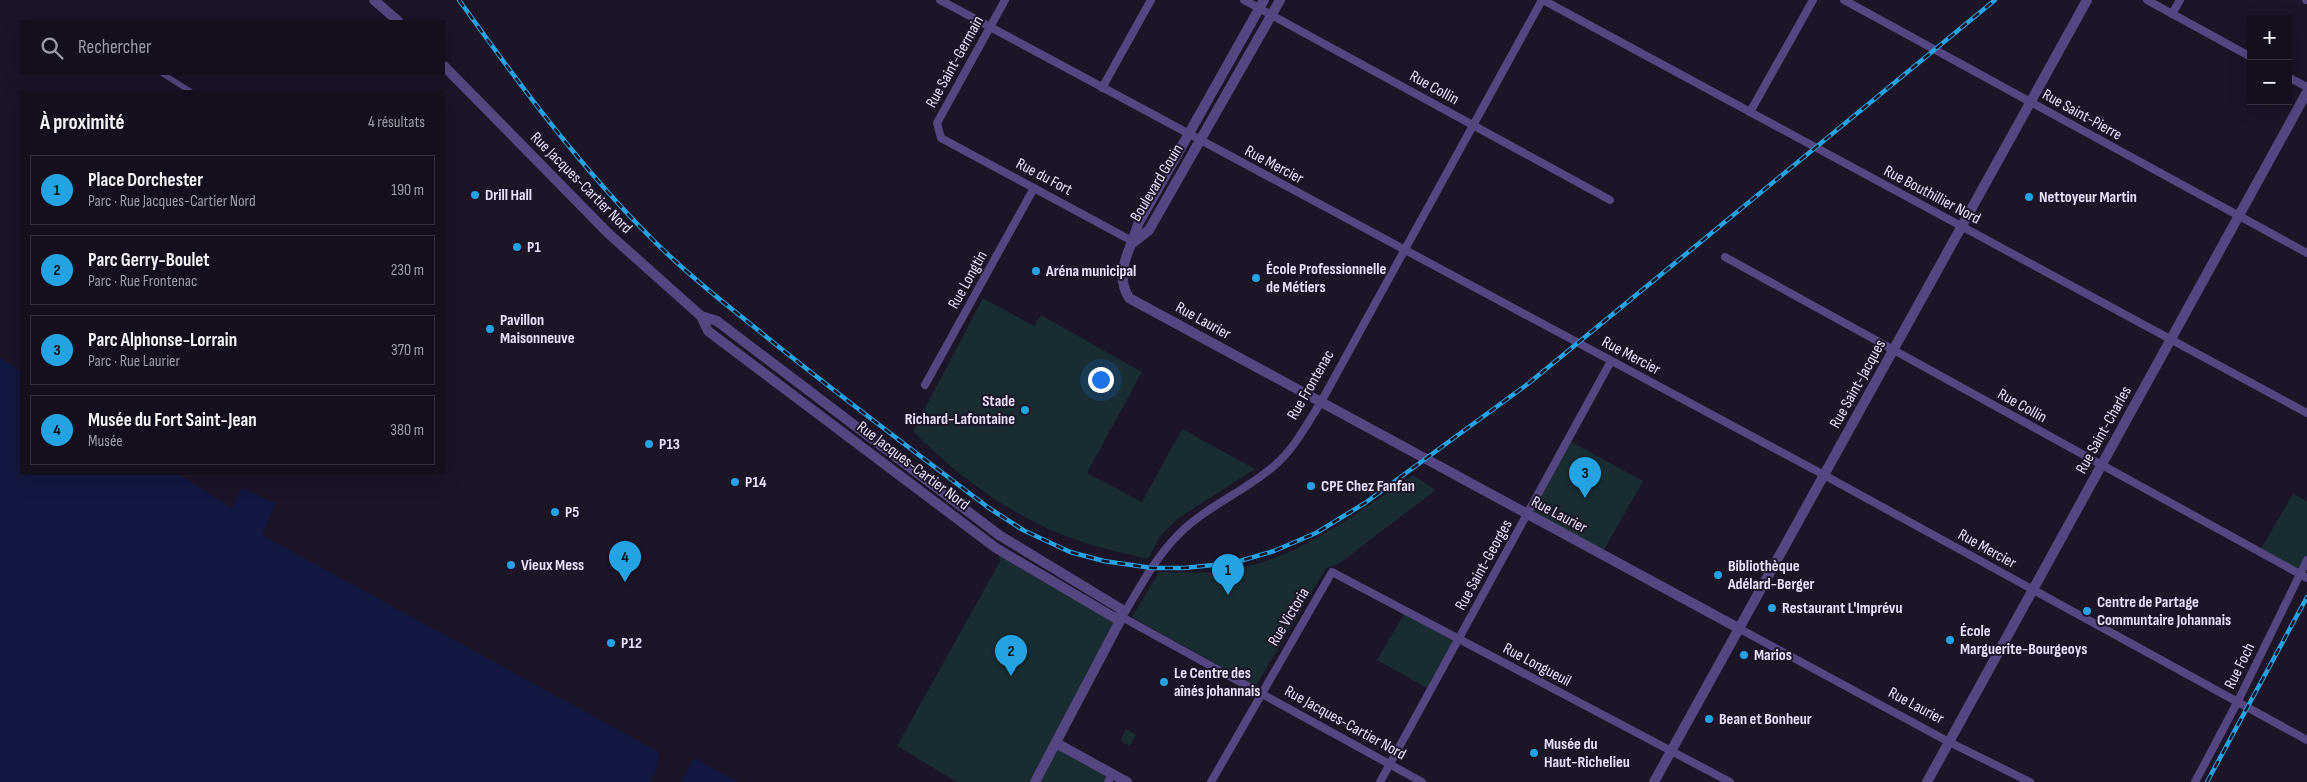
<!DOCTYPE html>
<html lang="fr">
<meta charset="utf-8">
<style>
body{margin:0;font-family:"Sofia Sans Condensed",sans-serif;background:#221d2a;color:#f1f3f6}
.controls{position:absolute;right:15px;top:15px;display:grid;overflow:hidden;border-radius:0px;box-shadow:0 5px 20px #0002}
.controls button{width:45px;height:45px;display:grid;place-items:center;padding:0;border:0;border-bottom:1px solid #342f3b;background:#150f1d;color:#f1f3f6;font:25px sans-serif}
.you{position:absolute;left:1100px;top:379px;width:18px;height:18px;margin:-12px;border:4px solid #fff;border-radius:50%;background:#1a73e8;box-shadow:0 0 0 8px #1a73e833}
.badge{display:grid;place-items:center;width:32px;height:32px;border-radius:50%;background:#24a2e2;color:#111;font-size:16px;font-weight:700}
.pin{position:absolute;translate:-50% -41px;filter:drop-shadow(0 1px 2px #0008)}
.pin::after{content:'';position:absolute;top:26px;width:18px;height:15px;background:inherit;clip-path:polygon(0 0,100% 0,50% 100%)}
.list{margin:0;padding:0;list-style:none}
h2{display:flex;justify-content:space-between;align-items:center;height:65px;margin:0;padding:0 20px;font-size:21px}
h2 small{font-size:16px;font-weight:400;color:#9d9ca4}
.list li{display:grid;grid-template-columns:32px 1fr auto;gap:15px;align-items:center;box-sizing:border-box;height:70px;margin:0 10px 10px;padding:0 10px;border:1px solid #342f3b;border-radius:0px}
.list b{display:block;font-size:19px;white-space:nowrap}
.list p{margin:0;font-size:16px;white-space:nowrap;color:#9d9ca4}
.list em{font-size:16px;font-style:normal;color:#9d9ca4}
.icon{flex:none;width:28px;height:28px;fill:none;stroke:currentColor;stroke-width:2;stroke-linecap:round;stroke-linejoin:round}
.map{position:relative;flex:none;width:2307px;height:782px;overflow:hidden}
.search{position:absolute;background:#150f1d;box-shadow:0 5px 20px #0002;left:20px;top:20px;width:425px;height:55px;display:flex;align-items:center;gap:12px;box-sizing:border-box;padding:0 18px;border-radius:0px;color:#9d9ca4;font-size:19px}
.panel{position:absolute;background:#150f1d;box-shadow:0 5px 20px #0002;left:20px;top:90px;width:425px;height:385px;border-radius:0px}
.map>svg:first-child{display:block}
.green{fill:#182c31}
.water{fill:#121842}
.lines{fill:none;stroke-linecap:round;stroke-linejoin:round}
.pedestrian{stroke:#554580;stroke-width:5.5}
.minor{stroke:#554580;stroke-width:8}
.tertiary{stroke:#554580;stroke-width:10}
.rail-casing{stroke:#24a2e2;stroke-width:4.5}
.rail{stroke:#1c1427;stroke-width:2.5;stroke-dasharray:8;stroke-linecap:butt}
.poi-dot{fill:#24a2e2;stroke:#1c1427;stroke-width:2}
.labels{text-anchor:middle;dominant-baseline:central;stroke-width:4;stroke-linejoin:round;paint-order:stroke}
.street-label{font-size:16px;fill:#e8dffb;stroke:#1c1427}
.poi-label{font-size:16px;font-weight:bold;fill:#e8dffb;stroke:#1c1427;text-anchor:start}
</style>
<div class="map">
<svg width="2307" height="782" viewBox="0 0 2307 782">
<rect width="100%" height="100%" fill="#1c1427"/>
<g class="green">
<path d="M 983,298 L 1034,326 L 1041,315 L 1142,372 L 1087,473 L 1142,502 L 1182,429 L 1255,469 L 1180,517 L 1160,536 L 1148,559 C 1127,553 1105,550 1085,543 C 1018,521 961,480 913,431 Z"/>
<path d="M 1568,440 L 1643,481 L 1601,555 L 1527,515 Z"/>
<path d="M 1413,475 L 1436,490 L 1337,565 L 1326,568 L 1256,686 L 1132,617 L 1159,572 C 1182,572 1208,574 1231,570 C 1300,558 1357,513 1413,475 Z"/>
<path d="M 2293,494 L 2307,501 L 2307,560 L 2300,574 L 2259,552 Z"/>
<path d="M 996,548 L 1115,622 L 1029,782 L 957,782 L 897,746 L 1000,561 Z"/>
<path d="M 1406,611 L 1459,639 L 1431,690 L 1377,660 Z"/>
<path d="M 1126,729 L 1136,735 L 1130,746 L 1120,741 Z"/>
<path d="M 1056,743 L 1112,774 L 1108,782 L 1035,782 Z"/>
</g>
<g class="water">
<path d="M 0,357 L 21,371 L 21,474 L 178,474 L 232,508 L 242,488 L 276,503 L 262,535 L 659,752 L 657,768 L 650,782 L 0,782 Z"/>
<path d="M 694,758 L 739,782 L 681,782 Z"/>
</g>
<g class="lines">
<path class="pedestrian" d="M 163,74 L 190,91"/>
<g class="minor">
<path d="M 940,0 L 1824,475 L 2307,740"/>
<path d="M 1005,0 L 937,123 L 941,138 L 1134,242"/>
<path d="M 1244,0 L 1610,200"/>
<path d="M 1543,0 L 2307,413"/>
<path d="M 1844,0 L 2307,253"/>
<path d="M 2147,0 L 2251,57"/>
<path d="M 2306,0 L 2307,0"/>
<path d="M 2172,14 L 2180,0"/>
<path d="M 2288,77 L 2307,87"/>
<path d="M 1102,88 L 1151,0"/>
<path d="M 1750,112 L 1813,0"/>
<path d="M 1725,257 L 2307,578"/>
<path d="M 925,385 L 1034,188"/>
<path d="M 1740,629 L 1949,742 L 2030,782"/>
<path d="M 1108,782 L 1112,774"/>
<path d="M 1211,782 L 1332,572 L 1730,782"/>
<path d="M 1380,782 L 1611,361"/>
<path d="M 1422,782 L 1122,617 C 1139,589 1155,558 1178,535 C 1205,507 1244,492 1274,466 C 1294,449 1307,424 1321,402 L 1542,0"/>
<path d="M 2195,782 L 2238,701 L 2307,560"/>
</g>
<g class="tertiary">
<path d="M 374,0 L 398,21"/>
<path d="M 1264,0 L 1138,224 C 1131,251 1113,271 1129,298 L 1740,629"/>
<path d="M 444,66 L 609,234 L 701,316 L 708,331 L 996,548 L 1115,618 L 1122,617"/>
<path d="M 1134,242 L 1149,230 L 1280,0"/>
<path d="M 701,316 L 717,321 L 999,535 L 1121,609 L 1122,617"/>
<path d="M 1056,743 L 1127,782"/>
<path d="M 1035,782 L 1122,617"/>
<path d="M 1654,782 L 2087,0"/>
<path d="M 1927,782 L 2307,92"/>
</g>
<g class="rail-casing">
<g id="rail">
<path d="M 459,0 C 519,84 580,167 653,240 C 684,271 719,299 753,326 C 830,389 910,448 989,508 L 1023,530 L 1070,552 L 1104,561 L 1152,568 L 1184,568 L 1233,563 L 1274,551 L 1316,533 L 1365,503 L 1529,383 L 1995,0"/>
<path d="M 2207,782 L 2307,597"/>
</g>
</g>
<use href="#rail" class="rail"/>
</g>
<g class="poi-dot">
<circle cx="475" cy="195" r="5"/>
<circle cx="2029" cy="197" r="5"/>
<circle cx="517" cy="247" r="5"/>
<circle cx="1036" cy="271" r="5"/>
<circle cx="1256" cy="278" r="5"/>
<circle cx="490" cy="329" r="5"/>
<circle cx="1025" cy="410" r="5"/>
<circle cx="649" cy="444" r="5"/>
<circle cx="735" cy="482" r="5"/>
<circle cx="1311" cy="486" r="5"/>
<circle cx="555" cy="512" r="5"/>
<circle cx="511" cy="565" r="5"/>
<circle cx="1718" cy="575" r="5"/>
<circle cx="1772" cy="608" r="5"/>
<circle cx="2087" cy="611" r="5"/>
<circle cx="1950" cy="640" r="5"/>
<circle cx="611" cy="643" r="5"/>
<circle cx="1744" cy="655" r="5"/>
<circle cx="1164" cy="682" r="5"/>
<circle cx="1709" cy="719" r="5"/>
<circle cx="1534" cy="753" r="5"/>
</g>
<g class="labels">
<g class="street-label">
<text transform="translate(955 62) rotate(-61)">Rue Saint-Germain</text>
<text transform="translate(1434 88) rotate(29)">Rue Collin</text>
<text transform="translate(2082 115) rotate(29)">Rue Saint-Pierre</text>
<text transform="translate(1274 165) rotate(28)">Rue Mercier</text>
<text transform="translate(1044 177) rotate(28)">Rue du Fort</text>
<text transform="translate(581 183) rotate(45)">Rue Jacques-Cartier Nord</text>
<text transform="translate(1157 183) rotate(-59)">Boulevard Gouin</text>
<text transform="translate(1932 195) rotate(28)">Rue Bouthillier Nord</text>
<text transform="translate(968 280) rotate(-61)">Rue Longtin</text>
<text transform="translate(1203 321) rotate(29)">Rue Laurier</text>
<text transform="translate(1631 356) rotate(28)">Rue Mercier</text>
<text transform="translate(1858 384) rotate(-61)">Rue Saint-Jacques</text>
<text transform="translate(1311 385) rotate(-60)">Rue Frontenac</text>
<text transform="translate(2022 406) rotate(29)">Rue Collin</text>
<text transform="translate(2104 430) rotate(-61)">Rue Saint-Charles</text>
<text transform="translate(913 466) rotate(37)">Rue Jacques-Cartier Nord</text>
<text transform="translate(1559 515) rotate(28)">Rue Laurier</text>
<text transform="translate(1987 549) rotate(29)">Rue Mercier</text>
<text transform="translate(1484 565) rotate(-61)">Rue Saint-Georges</text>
<text transform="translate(1289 617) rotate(-59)">Rue Victoria</text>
<text transform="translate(1537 665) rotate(28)">Rue Longueuil</text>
<text transform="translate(2240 666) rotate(-64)">Rue Foch</text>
<text transform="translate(1916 706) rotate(28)">Rue Laurier</text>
<text transform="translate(1345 723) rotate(29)">Rue Jacques-Cartier Nord</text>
</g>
<g class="poi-label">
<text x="485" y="195">Drill Hall</text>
<text x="2039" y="197">Nettoyeur Martin</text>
<text x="527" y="247">P1</text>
<text x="1266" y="269">École Professionnelle<tspan x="1266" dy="18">de Métiers</tspan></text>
<text x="1046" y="271">Aréna municipal</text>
<text x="500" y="320">Pavillon<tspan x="500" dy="18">Maisonneuve</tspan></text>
<text x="1015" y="401" text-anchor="end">Stade<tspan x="1015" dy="18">Richard-Lafontaine</tspan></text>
<text x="659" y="444">P13</text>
<text x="745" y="482">P14</text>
<text x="1321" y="486">CPE Chez Fanfan</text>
<text x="565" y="512">P5</text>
<text x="521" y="565">Vieux Mess</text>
<text x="1728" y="566">Bibliothèque<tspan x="1728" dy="18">Adélard-Berger</tspan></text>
<text x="2097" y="602">Centre de Partage<tspan x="2097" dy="18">Communtaire Johannais</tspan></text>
<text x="1782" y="608">Restaurant L'Imprévu</text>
<text x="1960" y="631">École<tspan x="1960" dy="18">Marguerite-Bourgeoys</tspan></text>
<text x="621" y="643">P12</text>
<text x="1754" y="655">Marios</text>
<text x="1174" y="673">Le Centre des<tspan x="1174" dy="18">aînés johannais</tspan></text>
<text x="1719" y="719">Bean et Bonheur</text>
<text x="1544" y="744">Musée du<tspan x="1544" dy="18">Haut-Richelieu</tspan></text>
</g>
</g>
</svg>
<div class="controls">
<button>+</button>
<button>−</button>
</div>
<div class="you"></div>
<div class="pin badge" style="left:1228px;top:595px">1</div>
<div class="pin badge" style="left:1011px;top:676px">2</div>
<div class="pin badge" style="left:1585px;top:498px">3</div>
<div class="pin badge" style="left:625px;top:582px">4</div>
<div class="search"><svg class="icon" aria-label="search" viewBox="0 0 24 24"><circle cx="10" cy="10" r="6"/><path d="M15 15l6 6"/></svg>Rechercher</div>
<section class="panel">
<h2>À proximité<small>4 résultats</small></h2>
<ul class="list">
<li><span class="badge">1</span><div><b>Place Dorchester</b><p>Parc · Rue Jacques-Cartier Nord</p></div><em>190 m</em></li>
<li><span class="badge">2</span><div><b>Parc Gerry-Boulet</b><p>Parc · Rue Frontenac</p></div><em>230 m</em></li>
<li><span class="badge">3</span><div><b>Parc Alphonse-Lorrain</b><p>Parc · Rue Laurier</p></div><em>370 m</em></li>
<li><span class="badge">4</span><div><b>Musée du Fort Saint-Jean</b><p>Musée</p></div><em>380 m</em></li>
</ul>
</section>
</div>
